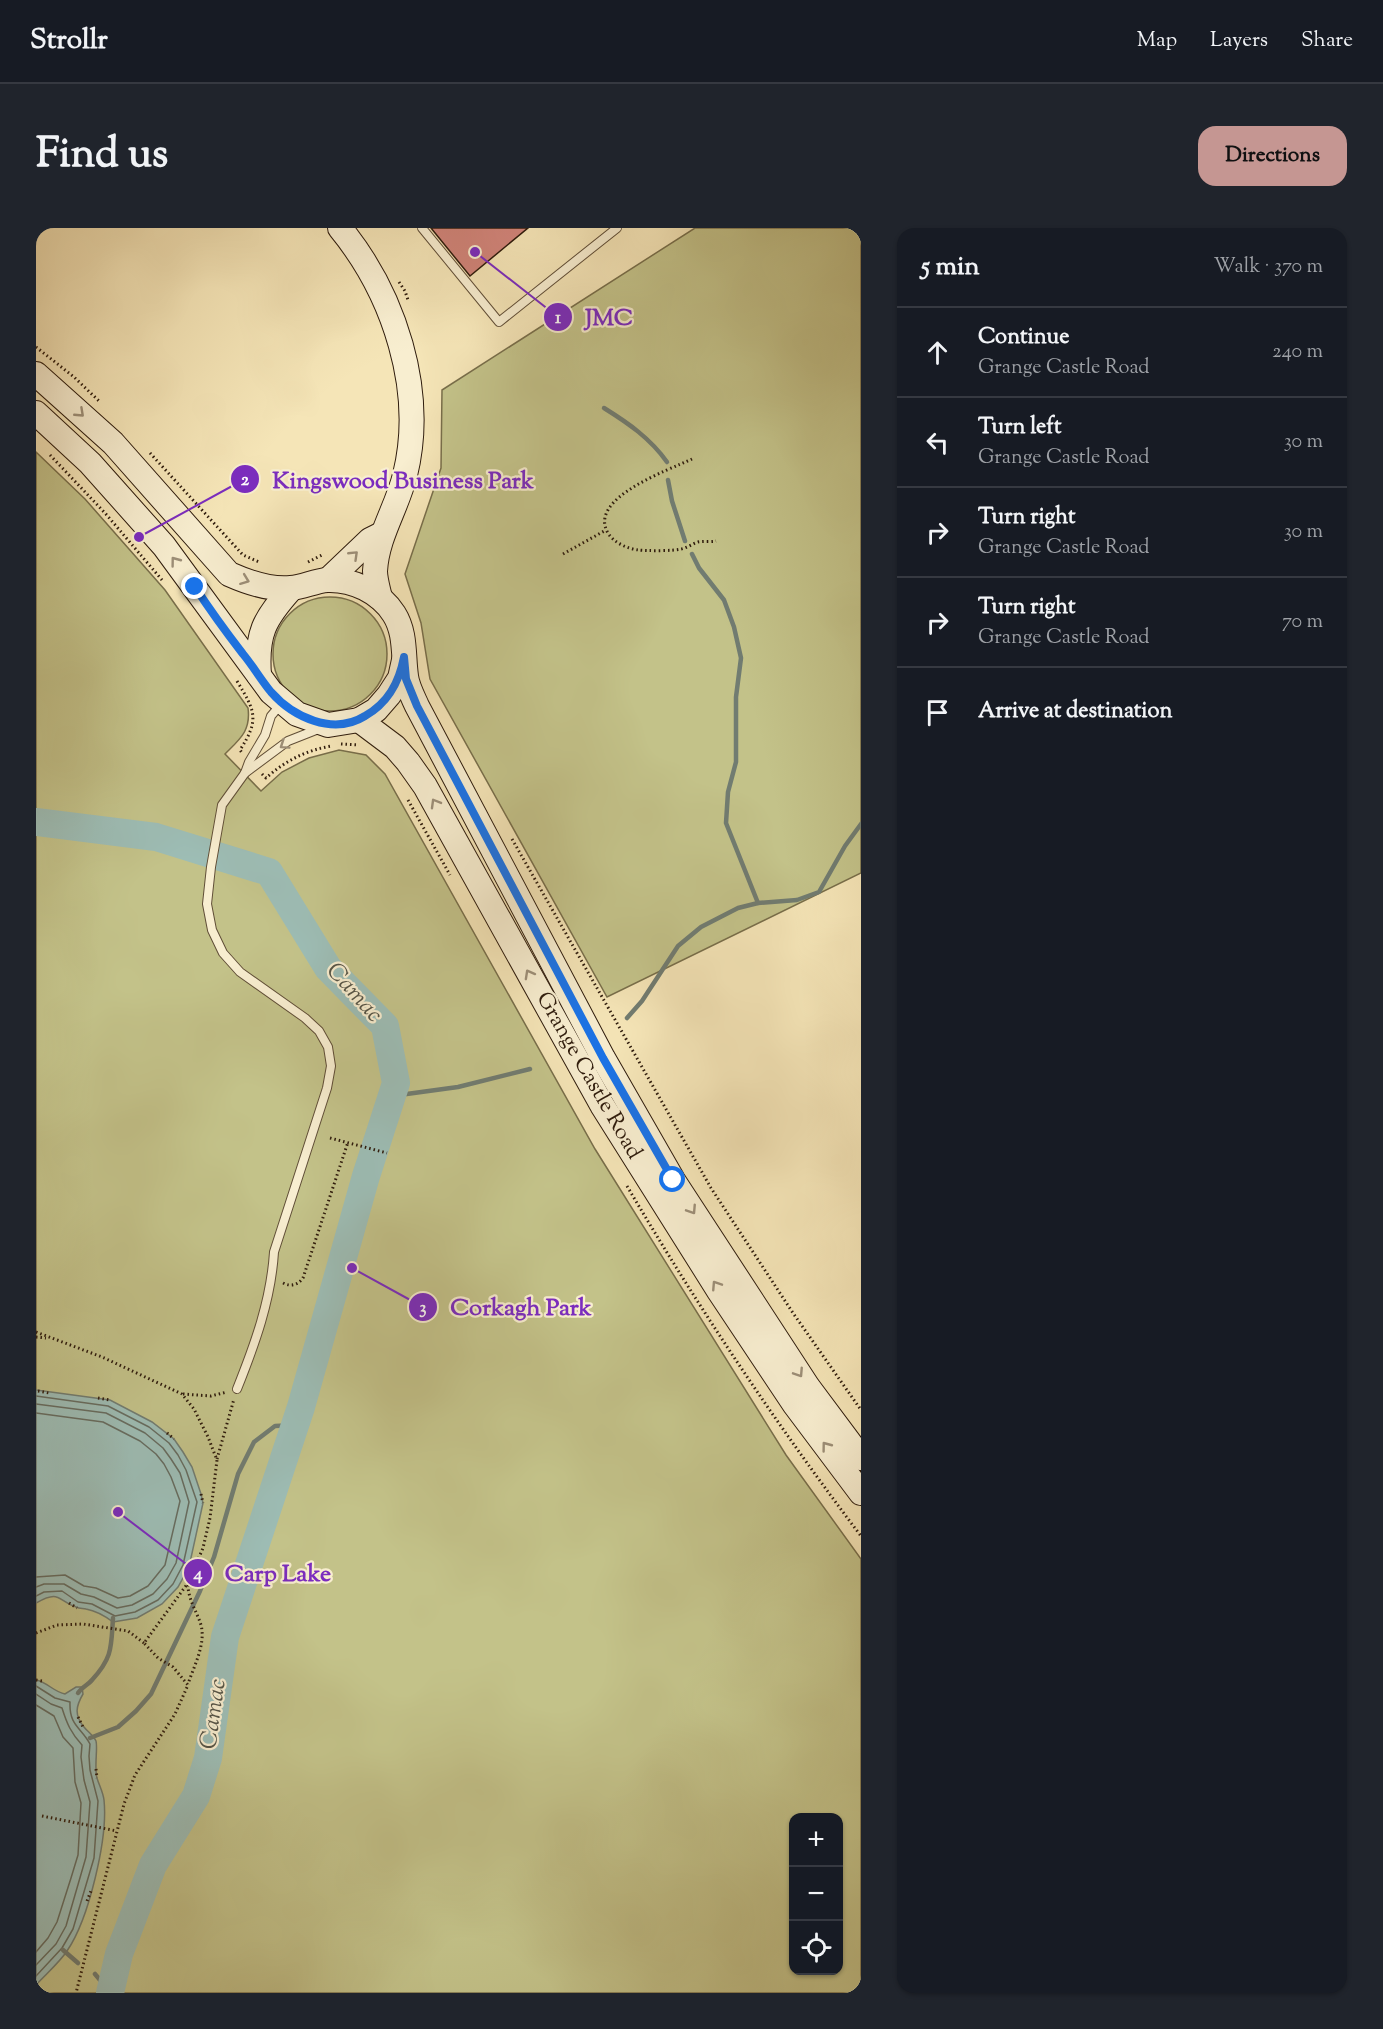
<!DOCTYPE html>
<meta charset="utf-8">
<style>
body{margin:0;font-family:"Sorts Mill Goudy",serif;background:#20242c;color:#f1f3f6}
.controls{position:absolute;right:18px;bottom:18px;display:grid;overflow:hidden;border-radius:12px;box-shadow:0 2px 4px #0004}
.controls button{width:54px;height:54px;display:grid;place-items:center;padding:0;border:0;border-bottom:2px solid #363941;background:#171b24;color:#f1f3f6;font:30px sans-serif}
.stop{position:absolute;width:18px;height:18px;margin:-14px;border:4px solid #1a73e8;border-radius:50%;background:#fff}
.stop.end{background:#1a73e8;border-color:#fff;box-shadow:0 2px 6px #0008}
.list{margin:0;padding:0;list-style:none}
h2{display:flex;justify-content:space-between;align-items:center;height:78px;margin:0;padding:0 24px;font-size:26px}
h2 small{font-size:20px;font-weight:400;color:#9ea1a6}
.list li{display:grid;grid-template-columns:39px 1fr auto;gap:18px;align-items:center;box-sizing:border-box;height:90px;padding:0 24px;border-top:2px solid #363941}
.list b{display:block;font-size:22px;white-space:nowrap}
.list p{margin:0;font-size:20px;white-space:nowrap;color:#9ea1a6}
.list em{font-size:20px;font-style:normal;color:#9ea1a6}
.icon{flex:none;width:33px;height:33px;fill:none;stroke:currentColor;stroke-width:2;stroke-linecap:round;stroke-linejoin:round}
.map{position:relative;flex:none;width:825px;height:1765px;overflow:hidden;border-radius:18px}
header{display:flex;align-items:center;gap:36px;box-sizing:border-box;height:84px;padding:0 30px;background:#171b24;border-bottom:2px solid #363941}
header strong{font-size:28px}
nav{display:flex;gap:33px;margin-inline-start:auto;font-size:21px}
.intro{display:flex;align-items:center;justify-content:space-between;box-sizing:border-box;height:144px;padding:0 36px}
h1{margin:0;font-size:42px}
.button{padding:15px 27px;border-radius:18px;background:#c59692;color:#111;font-size:21px;font-weight:700}
main{display:flex;gap:36px;padding:0 36px}
aside{flex:1;background:#171b24;border-radius:18px;box-shadow:0 2px 4px #0004}
.map>svg:first-child{display:block}
.green{fill:#c3c289;stroke:#786e4a;stroke-width:1.5;fill-rule:evenodd}
.water{fill:#9dbdb5;stroke:#717c71;stroke-width:1.5}
.lines{fill:none;stroke-linecap:round;stroke-linejoin:round}
.shore{stroke:#666c60;stroke-width:1.5}
.stream{stroke:#717c71;stroke-width:4.5}
.river{stroke:#9dbdb5;stroke-width:28}
.building{fill:#d1847a;stroke:#2e1b0c;stroke-width:1.5}
.lane-casing{stroke:#604e37;stroke-width:10}
.secondary-casing{stroke:#2e1b0c;stroke-width:26}
.path{stroke:#2e1b0c;stroke-width:3;stroke-dasharray:1.5 3;stroke-linecap:butt}
.lane{stroke:#f8eed0;stroke-width:8}
.secondary{stroke:#f8eed0;stroke-width:24}
.oneway{stroke:#9d8f78}
.route{stroke:#1a73e8;stroke-width:8}
.labels{text-anchor:middle;dominant-baseline:central;stroke-width:4.5;stroke-linejoin:round;paint-order:stroke}
.street-label{font-size:22px;fill:#2e1b0c;stroke:#f8eed0}
.water-label{font-size:24px;font-style:italic;fill:#555447;stroke:#f8eed0}
.leader{fill:none;stroke:#7b2cbf;stroke-width:2}
.callout-dot{fill:#7b2cbf;stroke:#f8eed0;stroke-width:2}
.mark-label{font-size:18px;text-anchor:middle;font-weight:bold;fill:#fff}
.callout-label{font-size:24px;text-anchor:middle;font-weight:bold;fill:#7b2cbf;stroke:#f8eed0;stroke-width:4.5;stroke-linejoin:round;paint-order:stroke}
</style>
<header>
<strong>Strollr</strong>
<nav><a>Map</a><a>Layers</a><a>Share</a></nav>
</header>
<div class="intro"><h1>Find us</h1><a class="button">Directions</a></div>
<main>
<div class="map">
<svg width="825" height="1765" viewBox="0 0 825 1765">
<rect width="100%" height="100%" fill="#f5e5b7"/>
<filter id="stains"><feTurbulence type="fractalNoise" baseFrequency=".00333" numOctaves="4"/><feColorMatrix values="0 0 0 0 .2 0 0 0 0 .09 0 0 0 0 .02 0 0 0 .5 -.17"/></filter>
<radialGradient id="worn" r=".72"><stop offset=".6" stop-color="#630" stop-opacity="0"/><stop offset="1" stop-color="#630" stop-opacity=".3"/></radialGradient>
<g class="green">
<path d="M 659,0 L 825,0 L 825,645 L 571,769 L 394,451 L 385,395 L 369,346 L 405,240 L 406,162 Z"/>
<path d="M 0,224 L 49,271 L 129,362 L 212,480 C 215,503 204,511 189,526 L 225,563 L 246,544 L 273,530 L 303,522 L 330,527 L 349,546 L 559,921 L 750,1227 L 825,1331 L 825,1765 L 0,1765 ZM 758,1590 L 802,1590 L 802,1742 L 758,1742 Z"/>
<circle cx="294" cy="426" r="57"/>
</g>
<g class="water">
<path d="M 0,1162 L 74,1172 L 116,1194 L 138,1211 L 147,1224 L 156,1239 L 165,1266 L 167,1275 L 153,1339 L 142,1359 L 126,1376 L 101,1390 L 77,1394 C 69,1388 61,1383 50,1381 C 47,1380 44,1381 40,1379 C 21,1373 25,1361 0,1375 Z"/>
<path d="M 0,1452 C 11,1454 18,1464 29,1466 L 40,1459 L 46,1459 L 47,1466 C 40,1478 38,1487 48,1499 C 52,1504 57,1507 60,1513 C 62,1520 58,1539 61,1550 C 63,1557 67,1564 68,1572 C 72,1610 53,1691 31,1723 C 23,1735 10,1746 0,1757 Z"/>
</g>
<g class="lines">
<g class="shore">
<path d="M 0,1168 L 72,1178 L 113,1199 L 133,1215 L 142,1227 L 150,1242 L 161,1274 L 147,1337 L 137,1356 L 122,1372 L 99,1384 L 79,1388 L 56,1376 L 42,1374 L 26,1363 L 8,1364 L 0,1368"/>
<path d="M 0,1176 L 70,1185 L 109,1205 L 127,1220 L 135,1231 L 144,1245 L 153,1274 L 140,1335 L 131,1351 L 117,1366 L 96,1377 L 81,1380 L 58,1369 L 45,1366 L 28,1356 L 8,1356 L 0,1359"/>
<path d="M 0,1185 L 67,1194 L 104,1213 L 120,1226 L 128,1236 L 135,1249 L 144,1273 L 129,1337 L 112,1358 L 94,1368 L 82,1370 L 60,1360 L 48,1358 L 29,1347 L 0,1349"/>
<path d="M 0,1458 L 19,1470 L 34,1474 C 33,1498 45,1499 54,1516 L 53,1528 L 54,1542 L 62,1573 L 58,1630 L 37,1701 L 26,1720 L 0,1748"/>
<path d="M 0,1466 L 15,1476 L 26,1480 C 31,1496 35,1505 46,1517 L 45,1529 L 48,1552 L 54,1574 L 50,1629 L 30,1698 L 20,1716 L 0,1737"/>
<path d="M 0,1477 L 18,1488 L 27,1509 L 37,1520 L 39,1554 L 45,1575 L 42,1627 L 35,1650 L 21,1694 L 12,1710 L 0,1724"/>
</g>
<g class="stream">
<path d="M 568,180 C 592,195 614,210 631,234"/>
<path d="M 632,252 L 636,273 L 649,313"/>
<path d="M 656,326 L 663,340 L 688,372 L 698,399 L 705,430 L 700,469 L 700,534 L 692,564 L 690,595 L 722,675"/>
<path d="M 591,790 L 606,773 L 642,718 L 665,699 L 702,680 L 722,675 L 761,672 L 783,664 L 809,618 L 825,596"/>
<path d="M 356,868 L 422,859 L 494,841"/>
<path d="M 42,1465 C 46,1459 52,1457 56,1452 C 77,1429 75,1419 77,1390"/>
<path d="M 54,1510 L 82,1499 L 100,1483 L 115,1466 L 164,1363 L 178,1329 L 202,1246 L 218,1214 L 239,1198 L 259,1197"/>
<path d="M 27,1722 L 42,1735"/>
<path d="M 59,1746 L 74,1764"/>
</g>
<path class="river" d="M 0,594 L 120,609 L 233,644 L 292,740 L 349,798 L 360,855 L 330,948 L 265,1179 L 189,1409 L 172,1530 L 160,1568 L 117,1637 L 83,1726 L 74,1765"/>
</g>
<path class="building" d="M 395,0 L 492,0 L 434,48 Z"/>
<g class="lines">
<g class="lane-casing">
<g id="lane">
<path d="M 386,0 L 463,94 L 581,0"/>
<path d="M 209,545 L 252,513 L 285,500"/>
<path d="M 201,1161 C 219,1116 235,1072 238,1024 L 291,860 L 295,838 L 292,819 L 283,803 L 269,790 L 204,744 L 187,725 L 176,702 L 171,676 L 175,639 L 186,577 L 209,545 L 213,534 L 229,507 L 235,488 L 246,475"/>
</g>
</g>
<g class="secondary-casing">
<g id="secondary">
<path d="M 304,0 C 358,66 390,162 369,247 C 361,280 341,308 339,343 C 339,351 342,361 344,370"/>
<path d="M 0,146 L 77,215 L 193,346 C 211,354 236,362 255,360 C 267,359 279,353 291,352 C 317,351 344,364 358,386 C 370,405 367,427 370,448 C 371,458 377,469 381,478 L 567,830 L 637,952 L 772,1159 L 825,1230"/>
<path d="M 0,185 L 54,235 L 128,318 L 235,464 L 261,486 L 292,497 L 323,492 L 340,482 L 353,467 L 364,450 L 368,432"/>
<path d="M 292,352 L 334,312 L 346,306"/>
<path d="M 223,447 C 220,406 228,391 255,361"/>
<path d="M 323,492 L 359,519 L 372,534 L 389,558 L 566,877 L 683,1063 L 759,1177 L 825,1265"/>
</g>
</g>
<g class="path">
<path d="M 363,54 L 369,63 L 372,72"/>
<path d="M 0,119 L 38,149 L 63,173"/>
<path d="M 114,225 L 207,327 L 223,334"/>
<path d="M 14,227 L 69,285 L 126,352"/>
<path d="M 656,231 C 633,242 551,270 572,305 C 578,315 592,321 603,322 C 610,323 639,323 645,321 C 651,320 656,316 662,314 C 668,313 675,314 680,313"/>
<path d="M 527,326 L 570,302"/>
<path d="M 272,334 L 288,326"/>
<path d="M 201,453 C 219,483 224,491 204,522 L 206,525"/>
<path d="M 305,516 L 323,517"/>
<path d="M 226,546 L 230,550 C 249,533 270,522 296,518"/>
<path d="M 372,572 L 414,647"/>
<path d="M 476,611 L 675,960 L 757,1085 L 825,1182"/>
<path d="M 294,910 L 351,925"/>
<path d="M 591,958 C 662,1079 740,1196 825,1308"/>
<path d="M 247,1055 C 255,1059 262,1057 267,1050 L 312,914"/>
<path d="M 0,1104 L 66,1129 L 146,1166 L 158,1181 L 172,1209 L 181,1232 L 174,1290 L 167,1320 L 152,1355 L 108,1415 L 122,1430 L 137,1439 L 152,1457 L 139,1486 L 99,1547 L 88,1576 L 40,1765"/>
<path d="M 0,1109 L 10,1110"/>
<path d="M 2,1163 L 13,1165"/>
<path d="M 147,1166 L 175,1168 L 191,1164"/>
<path d="M 62,1170 L 74,1172"/>
<path d="M 131,1205 L 138,1211"/>
<path d="M 181,1231 L 198,1171"/>
<path d="M 165,1266 L 167,1275"/>
<path d="M 148,1348 L 153,1339"/>
<path d="M 152,1357 C 152,1371 161,1384 165,1397 C 170,1416 158,1438 152,1456"/>
<path d="M 33,1375 L 41,1380"/>
<path d="M 0,1405 L 21,1397 L 47,1396 L 92,1403 L 108,1415"/>
<path d="M 0,1452 L 6,1453"/>
<path d="M 42,1489 L 47,1499"/>
<path d="M 60,1541 L 61,1550"/>
<path d="M 6,1588 L 81,1603"/>
<path d="M 51,1673 L 55,1663"/>
</g>
<use href="#lane" class="lane"/>
<use href="#secondary" class="secondary"/>
</g>
<defs><path id="oneway-chevron" d="M-2-3.5L2.5 0L-2 3.5" fill="none" stroke-width="1.6" stroke-linecap="round" stroke-linejoin="round" transform="scale(1.5)"/></defs>
<g class="oneway">
<use href="#oneway-chevron" transform="translate(44 185) rotate(43)"/>
<use href="#oneway-chevron" transform="translate(318 327) rotate(-44)"/>
<use href="#oneway-chevron" transform="translate(139 333) rotate(-127)"/>
<use href="#oneway-chevron" transform="translate(209 352) rotate(21)"/>
<use href="#oneway-chevron" transform="translate(248 517) rotate(146)"/>
<use href="#oneway-chevron" transform="translate(399 575) rotate(-120)"/>
<use href="#oneway-chevron" transform="translate(493 746) rotate(-119)"/>
<use href="#oneway-chevron" transform="translate(656 982) rotate(57)"/>
<use href="#oneway-chevron" transform="translate(680 1057) rotate(-123)"/>
<use href="#oneway-chevron" transform="translate(763 1145) rotate(57)"/>
<use href="#oneway-chevron" transform="translate(790 1218) rotate(-127)"/>
</g>
<g class="lines">
<path class="route" d="M 159,359 C 174,382 190,404 207,426 C 217,438 225,452 235,464 C 257,489 297,508 329,488 C 352,475 363,455 368,429 L 370,451 L 381,478 L 567,830 L 637,952"/>
</g>
<g class="labels">
<g class="street-label">
<text transform="translate(552 848) rotate(60)">Grange Castle Road</text>
</g>
<g class="water-label">
<text transform="translate(318 765) rotate(48)">Camac</text>
<text transform="translate(178 1486) rotate(-82)">Camac</text>
</g>
</g>
<path class="leader" d="M439 24L522 89M103 309L209 251M316 1040L387 1079M82 1284L162 1345"/>
<g class="callout-dot">
<circle cx="439" cy="24" r="6"/>
<circle cx="103" cy="309" r="6"/>
<circle cx="316" cy="1040" r="6"/>
<circle cx="82" cy="1284" r="6"/>
<circle cx="522" cy="89" r="15"/>
<circle cx="209" cy="251" r="15"/>
<circle cx="387" cy="1079" r="15"/>
<circle cx="162" cy="1345" r="15"/>
</g>
<g class="mark-label">
<text x="522" y="95">1</text>
<text x="209" y="257">2</text>
<text x="387" y="1085">3</text>
<text x="162" y="1351">4</text>
</g>
<g class="callout-label">
<text x="573" y="97">JMC</text>
<text x="367" y="260">Kingswood Business Park</text>
<text x="485" y="1087">Corkagh Park</text>
<text x="242" y="1353">Carp Lake</text>
</g>
<rect width="100%" height="100%" filter="url(#stains)"/>
<rect width="100%" height="100%" fill="url(#worn)"/>
</svg>
<div class="controls">
<button>+</button>
<button>−</button>
<button><svg class="icon" aria-label="locate" viewBox="0 0 24 24"><circle cx="12" cy="12" r="6"/><path d="M12 2v4M12 18v4M2 12h4M18 12h4"/></svg></button>
</div>
<div class="stop" style="left:637px;top:952px"></div>
<div class="stop end" style="left:159px;top:359px"></div>
</div>
<aside>
<h2>5 min<small>Walk · 370 m</small></h2>
<ul class="list">
<li><svg class="icon" aria-label="ahead" viewBox="0 0 24 24"><path d="M12 20V5M6 11l6-6 6 6"/></svg><div><b>Continue</b><p>Grange Castle Road</p></div><em>240 m</em></li>
<li><svg class="icon" aria-label="left" viewBox="0 0 24 24"><path d="M17 20v-9H6M10 6l-5 5 5 5"/></svg><div><b>Turn left</b><p>Grange Castle Road</p></div><em>30 m</em></li>
<li><svg class="icon" aria-label="right" viewBox="0 0 24 24"><path d="M7 20v-9h11M14 6l5 5-5 5"/></svg><div><b>Turn right</b><p>Grange Castle Road</p></div><em>30 m</em></li>
<li><svg class="icon" aria-label="right" viewBox="0 0 24 24"><path d="M7 20v-9h11M14 6l5 5-5 5"/></svg><div><b>Turn right</b><p>Grange Castle Road</p></div><em>70 m</em></li>
<li><svg class="icon" aria-label="arrive" viewBox="0 0 24 24"><path d="M6 21V4h12l-3 4 3 4H6"/></svg><div><b>Arrive at destination</b></div></li>
</ul>
</aside>
</main>
